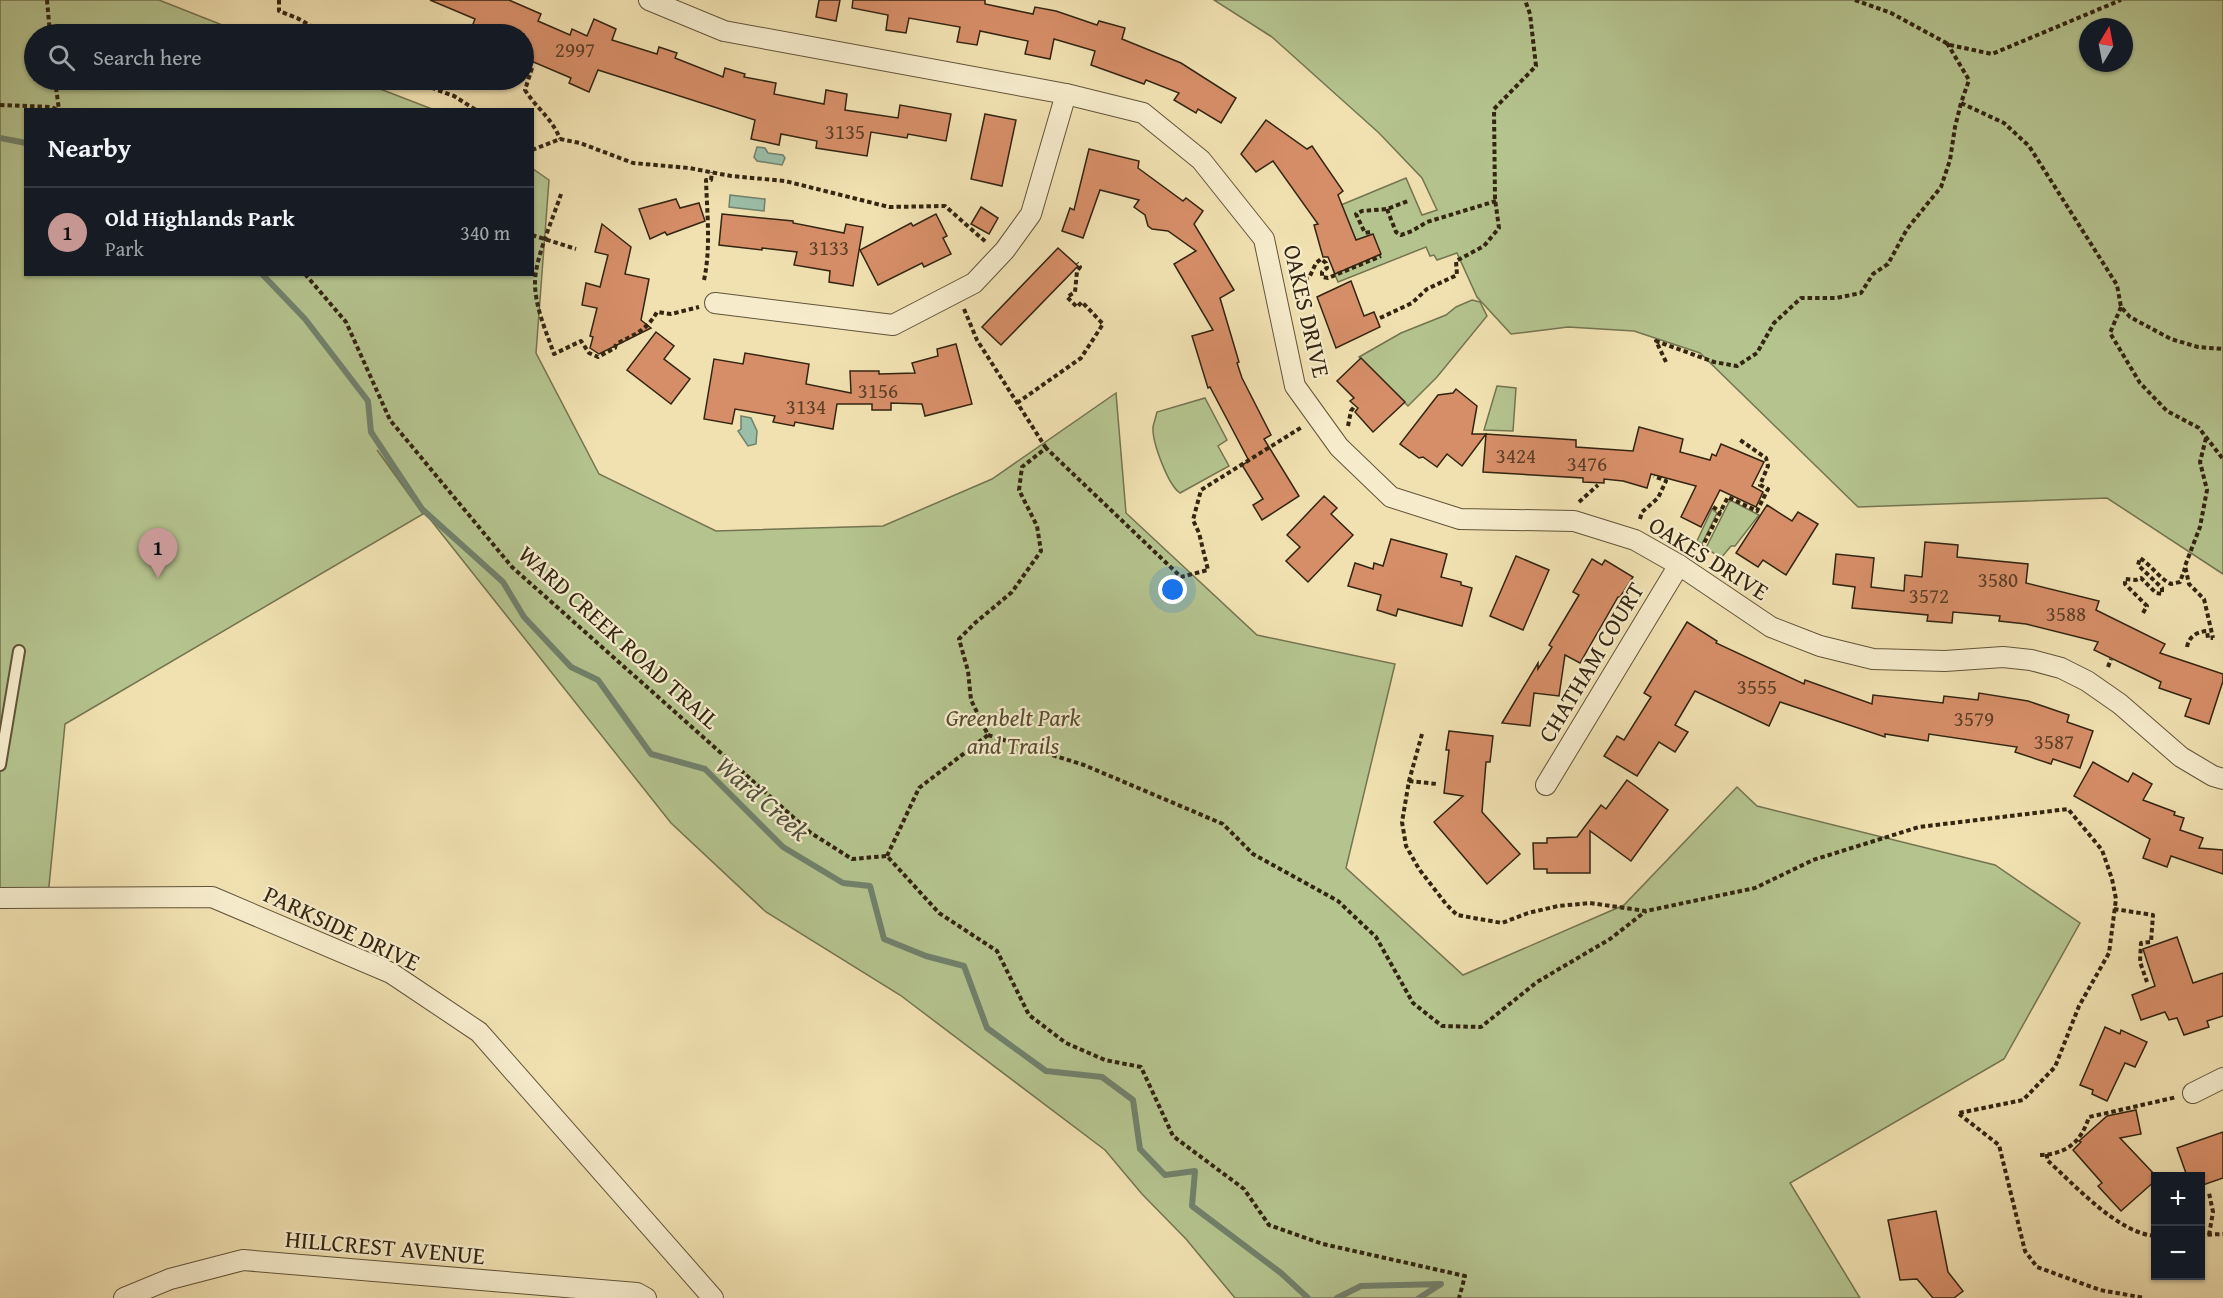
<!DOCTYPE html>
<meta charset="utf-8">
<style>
body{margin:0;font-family:"Gentium Book Plus",serif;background:#20242c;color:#f1f3f6}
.controls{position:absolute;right:18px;bottom:18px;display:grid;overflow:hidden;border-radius:0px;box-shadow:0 2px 4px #0004}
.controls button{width:54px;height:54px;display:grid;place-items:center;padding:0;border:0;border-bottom:2px solid #363941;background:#171b24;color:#f1f3f6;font:30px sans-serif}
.compass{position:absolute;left:2079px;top:18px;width:54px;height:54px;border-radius:50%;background:#171b24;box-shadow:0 2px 4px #0004;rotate:10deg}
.you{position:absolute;left:1173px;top:590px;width:21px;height:21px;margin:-15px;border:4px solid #fff;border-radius:50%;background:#1a73e8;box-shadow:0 0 0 9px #1a73e833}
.badge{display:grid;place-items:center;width:39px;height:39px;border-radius:50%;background:#c59692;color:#111;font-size:20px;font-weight:700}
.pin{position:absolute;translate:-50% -50px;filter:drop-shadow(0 2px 3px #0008)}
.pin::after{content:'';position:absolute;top:32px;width:21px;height:18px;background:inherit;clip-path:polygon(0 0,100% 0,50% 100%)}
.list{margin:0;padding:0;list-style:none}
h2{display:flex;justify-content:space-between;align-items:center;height:78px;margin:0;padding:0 24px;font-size:26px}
h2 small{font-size:20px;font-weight:400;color:#9ea1a6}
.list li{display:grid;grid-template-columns:39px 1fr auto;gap:18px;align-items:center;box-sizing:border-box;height:90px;padding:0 24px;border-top:2px solid #363941}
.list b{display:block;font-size:22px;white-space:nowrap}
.list p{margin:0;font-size:20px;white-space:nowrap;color:#9ea1a6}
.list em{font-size:20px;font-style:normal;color:#9ea1a6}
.icon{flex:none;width:33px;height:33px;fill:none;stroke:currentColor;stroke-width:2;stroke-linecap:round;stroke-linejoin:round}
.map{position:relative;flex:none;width:2223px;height:1298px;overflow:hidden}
.search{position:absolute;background:#171b24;box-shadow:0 2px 4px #0004;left:24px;top:24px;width:510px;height:66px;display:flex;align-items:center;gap:15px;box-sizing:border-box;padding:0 21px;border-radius:33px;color:#9ea1a6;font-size:22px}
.panel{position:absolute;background:#171b24;box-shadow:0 2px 4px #0004;left:24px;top:108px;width:510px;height:168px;border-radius:0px}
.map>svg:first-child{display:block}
.green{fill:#b5c48f;stroke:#747450;stroke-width:1.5;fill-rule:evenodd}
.water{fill:#9bbea8;stroke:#71816c;stroke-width:1.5}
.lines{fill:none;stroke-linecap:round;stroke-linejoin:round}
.stream{stroke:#71816c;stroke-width:6}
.building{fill:#d68e68;stroke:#332511;stroke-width:1.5}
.lane-casing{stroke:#625439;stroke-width:14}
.street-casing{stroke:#625439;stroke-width:22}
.path{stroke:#332511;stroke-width:4;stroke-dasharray:4.5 3;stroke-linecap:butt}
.lane{stroke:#f6eccc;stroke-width:10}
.street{stroke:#f6eccc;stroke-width:20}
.labels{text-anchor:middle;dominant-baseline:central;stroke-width:4.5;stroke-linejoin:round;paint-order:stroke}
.number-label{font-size:21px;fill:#5c3f27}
.street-label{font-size:24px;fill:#332511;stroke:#f6eccc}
.park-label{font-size:24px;font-style:italic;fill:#544d30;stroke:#f6eccc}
.water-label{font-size:26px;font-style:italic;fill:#52533e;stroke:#f6eccc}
</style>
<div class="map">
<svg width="2223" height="1298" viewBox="0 0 2223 1298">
<rect width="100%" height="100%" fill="#f1e1b1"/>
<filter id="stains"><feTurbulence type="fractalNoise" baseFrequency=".00333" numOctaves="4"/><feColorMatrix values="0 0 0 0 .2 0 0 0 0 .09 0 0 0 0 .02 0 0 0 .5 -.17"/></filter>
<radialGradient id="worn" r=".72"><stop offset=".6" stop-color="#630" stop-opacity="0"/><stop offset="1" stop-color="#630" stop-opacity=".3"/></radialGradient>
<g class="green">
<path d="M 0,0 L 159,0 L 245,34 L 34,34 L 34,80 L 357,80 L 432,109 L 26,110 L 26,274 L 532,274 L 533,169 L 549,180 L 536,353 L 599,474 L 716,531 L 883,526 L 992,479 L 1116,393 L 1126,513 L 1257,635 L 1395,664 L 1346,868 L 1463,975 L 1624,905 L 1737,787 L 1757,806 L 1995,865 L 2080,923 L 2004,1059 L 1790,1183 L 1860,1298 L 1235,1298 L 1186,1239 L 1142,1194 L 1105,1150 L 900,995 L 766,912 L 671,823 L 422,509 L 377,450 L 423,514 L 65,724 L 48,896 L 0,899 Z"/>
<path d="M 1214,0 L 2223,0 L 2223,574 L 2107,498 L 1858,507 L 1700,353 L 1634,331 L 1568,327 L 1511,334 L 1477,297 L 1457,253 L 1437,260 L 1434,255 L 1430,256 L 1426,247 L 1338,282 L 1333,270 L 1360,260 L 1356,240 L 1341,205 L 1406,178 L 1422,215 L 1437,210 L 1422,178 L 1379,133 L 1272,37 ZM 2088,27 L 2124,27 L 2124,63 L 2088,63 Z"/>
<path d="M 1472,300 L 1480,302 L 1487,316 L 1437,377 L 1408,406 L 1359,357 L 1401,333 L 1446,315 L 1456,307 Z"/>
<path d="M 1497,386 L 1516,388 L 1513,431 L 1484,430 Z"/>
<path d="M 1205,398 L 1227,440 L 1218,446 L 1229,466 L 1180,493 C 1168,485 1152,442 1153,427 C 1154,422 1156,417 1157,412 Z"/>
<path d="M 1730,500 L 1759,515 L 1735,546 L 1731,546 L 1721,558 L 1706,548 Z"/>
<path d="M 1712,509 L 1717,513 L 1702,544 L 1697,541 Z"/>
</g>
<g class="water">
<path d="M 757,147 L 765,148 L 768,153 L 783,155 L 785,158 L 782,165 L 757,161 L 754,157 Z"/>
<path d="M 730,195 L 765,199 L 764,211 L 729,207 Z"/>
<path d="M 741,416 L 751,418 L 757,431 L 756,444 L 748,446 L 738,431 L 741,429 Z"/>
</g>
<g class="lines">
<g class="stream">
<path d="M 0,138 L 26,143"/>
<path d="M 262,274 L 305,319 L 368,401 L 371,432 L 422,509 L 503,582 L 524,617 L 571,667 L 598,680 L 651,754 L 705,769 L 783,847 L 843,883 L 870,886 L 884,939 L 926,956 L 964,966 L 987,1028 L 1046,1071 L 1102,1077 L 1133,1100 L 1140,1149 L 1165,1175 L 1195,1171 L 1192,1206 L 1281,1273 L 1308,1298"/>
<path d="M 1337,1298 L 1361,1286 L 1441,1284 L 1419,1298"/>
</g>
</g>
<g class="building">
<path d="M 430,0 L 509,0 L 541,14 L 538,21 L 570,35 L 572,29 L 587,36 L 594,19 L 616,29 L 612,40 L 657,54 L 659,47 L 677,53 L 675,58 L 723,77 L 725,68 L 745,74 L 744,77 L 776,83 L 774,94 L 824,104 L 826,90 L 847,94 L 845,110 L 898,118 L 900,105 L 951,114 L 946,141 L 908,134 L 907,138 L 871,132 L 867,156 L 816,148 L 817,141 L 781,134 L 779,145 L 751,139 L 755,120 L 598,70 L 589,92 L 569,83 L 571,78 L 524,58 L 524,34 L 469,34 L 475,19 Z"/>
<path d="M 819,0 L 840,0 L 836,21 L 816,17 Z"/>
<path d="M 853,0 L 985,0 L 985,4 L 1033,14 L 1035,7 L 1056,11 L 1097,25 L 1099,21 L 1125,28 L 1122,39 L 1181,63 L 1236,98 L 1221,123 L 1198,109 L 1196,113 L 1174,100 L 1179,93 L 1146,80 L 1144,84 L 1091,65 L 1095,51 L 1054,39 L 1050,59 L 1025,54 L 1028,41 L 980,31 L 977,45 L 957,42 L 960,27 L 909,18 L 906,33 L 886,30 L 888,15 L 852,8 Z"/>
<path d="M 985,114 L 1016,120 L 1002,186 L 971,179 Z"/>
<path d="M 1266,120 L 1307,149 L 1312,146 L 1343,191 L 1338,195 L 1356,240 L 1373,234 L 1381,254 L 1335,274 L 1328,257 L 1323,257 L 1314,225 L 1318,224 L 1273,161 L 1256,172 L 1241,154 Z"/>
<path d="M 1089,149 L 1139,161 L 1138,168 L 1183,201 L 1186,198 L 1203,211 L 1194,224 L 1234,290 L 1220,298 L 1239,362 L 1237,363 L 1242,378 L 1271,435 L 1264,439 L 1299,496 L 1262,520 L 1253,505 L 1263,499 L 1242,465 L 1249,461 L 1210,387 L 1208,388 L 1192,336 L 1213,330 L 1174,264 L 1196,251 L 1168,231 L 1152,229 L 1148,226 L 1145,215 L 1134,207 L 1139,200 L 1100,190 L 1083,238 L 1062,231 L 1070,208 L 1074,210 Z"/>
<path d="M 676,199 L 680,208 L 699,203 L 705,221 L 667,235 L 665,232 L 650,239 L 639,209 Z"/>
<path d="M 981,207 L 998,218 L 989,234 L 971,224 Z"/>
<path d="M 722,214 L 793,221 L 793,223 L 844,233 L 846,224 L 863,227 L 853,286 L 829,282 L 830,271 L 794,265 L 797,252 L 762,248 L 762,250 L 719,245 Z"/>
<path d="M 936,214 L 947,236 L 943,238 L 951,254 L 924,267 L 922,263 L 878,285 L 860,250 L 911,223 L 913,226 Z"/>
<path d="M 602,224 L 631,247 L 625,274 L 649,279 L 641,320 L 651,328 L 599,354 L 590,348 L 593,337 L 590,336 L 597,308 L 582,305 L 586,283 L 600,287 L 608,255 L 595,252 Z"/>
<path d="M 1058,248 L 1078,266 L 1001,345 L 982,327 Z"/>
<path d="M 1351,281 L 1364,316 L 1374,312 L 1380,327 L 1336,348 L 1317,297 Z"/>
<path d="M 656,332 L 674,346 L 664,359 L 690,379 L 671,404 L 627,370 Z"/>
<path d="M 956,344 L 972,404 L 925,416 L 922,404 L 891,403 L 891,410 L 872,410 L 872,404 L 837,404 L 833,429 L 795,422 L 794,426 L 773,422 L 775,416 L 735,409 L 732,424 L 704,419 L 714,359 L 743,364 L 745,353 L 809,364 L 806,384 L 851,393 L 850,371 L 879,371 L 879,374 L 915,373 L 912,363 L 938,356 L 937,349 Z"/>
<path d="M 1361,358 L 1405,402 L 1373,432 L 1355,412 L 1358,408 L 1350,401 L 1354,398 L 1337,381 Z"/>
<path d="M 1456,389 L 1477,406 L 1472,434 L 1486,434 L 1462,466 L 1447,454 L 1437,467 L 1423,457 L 1419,458 L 1400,444 L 1438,395 L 1453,393 Z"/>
<path d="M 1639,427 L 1683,439 L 1680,452 L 1710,460 L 1712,454 L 1716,456 L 1721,444 L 1764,462 L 1752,486 L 1763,492 L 1756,507 L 1720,490 L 1701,527 L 1681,517 L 1696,486 L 1651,474 L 1647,488 L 1623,481 L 1604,479 L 1604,483 L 1583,482 L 1583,478 L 1483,472 L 1486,434 L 1576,440 L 1576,447 L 1633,451 Z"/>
<path d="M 1324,496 L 1337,508 L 1331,514 L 1353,535 L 1308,582 L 1286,561 L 1300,547 L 1287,535 Z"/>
<path d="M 1767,505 L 1792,521 L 1798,512 L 1818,524 L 1786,575 L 1763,560 L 1758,567 L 1736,553 Z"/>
<path d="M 1391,539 L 1447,554 L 1441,577 L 1461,582 L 1461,585 L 1472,588 L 1462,626 L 1398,609 L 1396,616 L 1377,610 L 1381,595 L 1348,586 L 1355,563 L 1373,569 L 1374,563 L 1383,566 Z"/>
<path d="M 1925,542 L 1958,545 L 1957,557 L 2028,564 L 2026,583 L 2099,601 L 2096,610 L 2165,644 L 2160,653 L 2223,674 L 2223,681 L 2209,724 L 2185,716 L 2191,699 L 2159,688 L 2161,682 L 2094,650 L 2098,642 L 2026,624 L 1999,621 L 2000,616 L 1953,612 L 1952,623 L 1927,621 L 1928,615 L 1852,608 L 1855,587 L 1833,584 L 1836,554 L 1874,558 L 1871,587 L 1904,591 L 1905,575 L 1922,577 Z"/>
<path d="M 1516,556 L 1549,570 L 1523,630 L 1490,616 Z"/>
<path d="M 1592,559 L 1602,565 L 1605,560 L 1633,577 L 1620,597 L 1618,597 L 1580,663 L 1565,655 L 1559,696 L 1534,693 L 1530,726 L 1502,723 L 1538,663 L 1538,669 L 1552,647 L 1549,645 L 1579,595 L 1573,592 Z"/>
<path d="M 1687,622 L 1717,641 L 1716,643 L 1804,684 L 1805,680 L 1872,704 L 1873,695 L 1943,703 L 1944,696 L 1978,700 L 1979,693 L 2028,701 L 2069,715 L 2067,722 L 2093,731 L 2080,768 L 2053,759 L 2051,764 L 2015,752 L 2017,747 L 1929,734 L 1928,741 L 1885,734 L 1885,737 L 1780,702 L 1769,726 L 1695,691 L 1675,725 L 1688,732 L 1675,752 L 1659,742 L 1637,776 L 1604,756 L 1617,736 L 1624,740 L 1651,697 L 1644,693 Z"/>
<path d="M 1449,731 L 1493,736 L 1490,762 L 1486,762 L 1482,812 L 1520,854 L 1487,884 L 1434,822 L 1463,796 L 1444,793 L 1449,750 L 1446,750 Z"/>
<path d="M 2093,762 L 2128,782 L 2133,773 L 2152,784 L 2143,800 L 2175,812 L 2174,815 L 2184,818 L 2180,830 L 2203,838 L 2199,848 L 2223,850 L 2223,874 L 2171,856 L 2167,867 L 2143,858 L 2150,839 L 2074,796 Z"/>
<path d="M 1627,780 L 1668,810 L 1631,861 L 1590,831 L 1590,873 L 1547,873 L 1547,869 L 1534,869 L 1533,843 L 1547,843 L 1547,838 L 1577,837 L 1601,805 L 1606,809 Z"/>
<path d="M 2177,937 L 2193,983 L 2223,973 L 2223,1016 L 2207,1021 L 2209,1027 L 2184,1035 L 2177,1018 L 2169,1020 L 2165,1012 L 2141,1020 L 2132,995 L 2155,986 L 2143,949 Z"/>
<path d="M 2105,1027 L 2120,1034 L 2121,1030 L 2147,1042 L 2135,1067 L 2125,1063 L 2107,1101 L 2092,1094 L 2093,1090 L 2080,1085 Z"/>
<path d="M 2136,1110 L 2141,1134 L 2120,1138 L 2156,1176 L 2156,1180 L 2121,1211 L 2098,1186 L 2102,1183 L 2073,1150 L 2081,1142 L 2079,1141 L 2107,1116 Z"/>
<path d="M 2223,1132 L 2223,1178 L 2200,1186 L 2200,1176 L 2187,1176 L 2177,1148 Z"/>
<path d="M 1936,1211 L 1948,1272 L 1963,1291 L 1954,1298 L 1933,1298 L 1917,1279 L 1900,1280 L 1888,1220 Z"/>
</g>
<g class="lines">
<g class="lane-casing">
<path id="lane" d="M 0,765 L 19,651"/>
</g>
<g class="street-casing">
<g id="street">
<path d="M 649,0 L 724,31 L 1066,94 L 1143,113 L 1201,160 L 1264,239 L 1295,386 L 1339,447 L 1391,497 L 1460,519 L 1574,521 L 1635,540 L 1679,565 L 1771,627 L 1820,646 L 1873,659 L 1945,661 L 2003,657 L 2031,660 L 2061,668 L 2087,681 L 2120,704 L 2181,757 L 2213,776 L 2223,779"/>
<path d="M 715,303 L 893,325 L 974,283 L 1005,250 L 1031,214 L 1066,94"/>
<path d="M 1546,785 L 1679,565"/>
<path d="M 0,898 L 212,897 L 391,973 L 479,1032 L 713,1298"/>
<path d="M 2193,1093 L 2223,1078"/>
<path d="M 124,1298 L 170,1279 L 243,1260 L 637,1293 L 646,1298"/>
</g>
</g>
<g class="path">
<path d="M 47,0 L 50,34"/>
<path d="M 279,0 L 279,11 L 297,18 L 325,34"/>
<path d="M 1855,0 L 1891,13 L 1950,45 L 1992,54 L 2121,0"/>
<path d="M 1947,43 L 1969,80 L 1961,103 L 2004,123 L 2029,146 L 2117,285 L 2121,307 L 2130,317 L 2171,339 L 2198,347 L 2223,349"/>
<path d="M 532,68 L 525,90 C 537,109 552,118 560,139"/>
<path d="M 55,80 L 59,110"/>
<path d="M 410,80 L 454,96 L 476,110"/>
<path d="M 0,105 L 52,107 L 57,110"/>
<path d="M 532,150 L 560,139 L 580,143 L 633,163 L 689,168 L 731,176 L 785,181 L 889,207 L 945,206 L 987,243"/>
<path d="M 561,194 C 553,219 535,258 535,283 C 535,307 546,331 554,354 L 581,341 L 589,353 L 598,357 L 615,348 L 616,344 C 634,335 647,330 657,312 L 671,314 L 699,307"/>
<path d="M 1387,209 L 1396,232 L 1401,235 L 1412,231 L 1427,222 L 1496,201"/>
<path d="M 1370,232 L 1365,233 L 1356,214 L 1362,211 L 1387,209 L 1408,201 L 1408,199"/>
<path d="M 532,235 L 576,249"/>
<path d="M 305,274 L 346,322 L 390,420 L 512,567 L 811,833 L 852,859 L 887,856 L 939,913 L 997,951 L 1029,1015 L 1066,1043 L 1105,1060 L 1141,1067 L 1173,1136 L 1244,1189 L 1269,1225 L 1323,1244 L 1465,1276 L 1459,1298"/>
<path d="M 1297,279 L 1302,280 L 1309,278 L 1316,263 L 1321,259 L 1326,263 L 1327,268 L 1322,272 L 1322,277 L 1328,278 L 1381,256"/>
<path d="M 704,280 C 711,248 707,213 706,180 L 711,180 L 712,172"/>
<path d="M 2121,307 L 2110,333 L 2140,383 L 2167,411 L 2199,428 L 2223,459"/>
<path d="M 964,309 L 977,340 L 1046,448"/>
<path d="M 1380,318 L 1412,303 L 1427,289 L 1457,275 L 1456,261 L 1484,246 L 1499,228 L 1495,199 L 1494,109 L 1536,66 L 1530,14 L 1525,0"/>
<path d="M 1666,362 L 1656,341 L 1714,362 L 1737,366 L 1757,353 L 1774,323 L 1801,298 L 1836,298 L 1861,293 L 1873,274 L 1888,264 L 1907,229 L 1941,187 L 1950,160 L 1955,127 L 1961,103"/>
<path d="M 1017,403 L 1081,358 L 1103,324 L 1082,302 L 1077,307 L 1067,297 L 1075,292 L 1077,271 L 1080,267 L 1077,263"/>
<path d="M 1348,426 L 1351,411 L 1354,407"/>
<path d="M 2206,438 L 2200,462 L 2207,490 L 2200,527 L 2185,566 L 2189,584 L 2204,599 L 2213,638"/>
<path d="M 1579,502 L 1598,485"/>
<path d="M 1713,507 L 1721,512"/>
<path d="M 1640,519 L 1642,512 L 1658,498 L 1666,481 L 1654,476"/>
<path d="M 1701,549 L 1728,497 L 1757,511 L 1768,489 L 1760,485 L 1768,466 L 1766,458 L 1740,440"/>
<path d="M 2143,613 L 2147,606 L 2125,584 L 2125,579 L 2136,580 L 2141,578 L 2156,593 L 2162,594 L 2162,588 L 2138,565 L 2140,558 C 2152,566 2159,578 2171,584 L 2180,582 L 2185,568"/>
<path d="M 2187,647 C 2189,636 2197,632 2207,631 L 2208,638 L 2213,638"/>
<path d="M 2108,667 L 2111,659"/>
<path d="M 1422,734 L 1409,781 L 1402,822 L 1406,846 L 1419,869 L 1446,904 L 1457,915 L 1502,923 L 1528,913 L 1558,906 L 1590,903 L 1646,911 L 1755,888 L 1813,860 L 1919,827 L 2068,809 L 2102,850 L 2112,879 L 2116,899 L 2109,953 L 2079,1006 L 2055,1067 L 2023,1100 L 1959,1113"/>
<path d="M 988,735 L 1084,765 L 1223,824 L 1253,854 L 1338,901 L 1376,937 L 1413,1003 L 1442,1026 L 1481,1027 L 1537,982 L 1610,939 L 1646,911"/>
<path d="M 1409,781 L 1437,784"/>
<path d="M 887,856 L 919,788 L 988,735 L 971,700 L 968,671 L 959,639 L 975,623 L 1012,592 L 1041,551 L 1037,526 L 1019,490 L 1022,467 L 1046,448 L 1181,577 L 1208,570 L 1199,533 L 1193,520 L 1201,490 L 1302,427"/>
<path d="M 2114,909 L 2153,915 L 2151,942 L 2141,943 L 2140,962 L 2147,982"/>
<path d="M 1959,1114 L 1999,1145 L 2025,1251 L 2037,1267 L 2100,1290 L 2145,1298"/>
<path d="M 2047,1154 L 2047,1160 C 2074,1184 2118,1234 2156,1236"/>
<path d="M 2040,1155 C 2067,1154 2081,1142 2089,1117 L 2177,1097"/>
<path d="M 2200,1235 L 2223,1234"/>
<path d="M 2209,1235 L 2213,1212 L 2209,1193"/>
</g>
<use href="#lane" class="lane"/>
<use href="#street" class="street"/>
</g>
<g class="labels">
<g class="number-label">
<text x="575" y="49">2997</text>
<text x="845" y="131">3135</text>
<text x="829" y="247">3133</text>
<text x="878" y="390">3156</text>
<text x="806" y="406">3134</text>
<text x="1516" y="455">3424</text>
<text x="1587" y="463">3476</text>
<text x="1998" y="579">3580</text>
<text x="1929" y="595">3572</text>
<text x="2066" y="613">3588</text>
<text x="1757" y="686">3555</text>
<text x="1974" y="718">3579</text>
<text x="2054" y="741">3587</text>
</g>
<g class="street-label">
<text transform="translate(1307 311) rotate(77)">OAKES DRIVE</text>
<text transform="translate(1709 558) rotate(32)">OAKES DRIVE</text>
<text transform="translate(619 637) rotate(42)">WARD CREEK ROAD TRAIL</text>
<text transform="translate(1591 662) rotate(-59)">CHATHAM COURT</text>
<text transform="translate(342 928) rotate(25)">PARKSIDE DRIVE</text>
<text transform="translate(385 1247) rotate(5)">HILLCREST AVENUE</text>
</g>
<g class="park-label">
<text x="1013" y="717">Greenbelt Park<tspan x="1013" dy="28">and Trails</tspan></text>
</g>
<g class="water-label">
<text transform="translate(763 798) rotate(41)">Ward Creek</text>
</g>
</g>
<rect width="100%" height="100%" filter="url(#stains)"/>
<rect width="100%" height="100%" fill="url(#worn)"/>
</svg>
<div class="controls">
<button>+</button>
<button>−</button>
</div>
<svg class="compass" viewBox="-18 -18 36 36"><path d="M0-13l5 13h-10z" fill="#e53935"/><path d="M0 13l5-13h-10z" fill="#9ea1a6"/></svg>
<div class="you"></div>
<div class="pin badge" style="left:158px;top:578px">1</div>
<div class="search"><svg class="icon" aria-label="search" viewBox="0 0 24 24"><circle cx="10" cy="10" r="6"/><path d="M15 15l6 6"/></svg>Search here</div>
<section class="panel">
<h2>Nearby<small></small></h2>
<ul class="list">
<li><span class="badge">1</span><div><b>Old Highlands Park</b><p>Park</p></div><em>340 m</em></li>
</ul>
</section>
</div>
